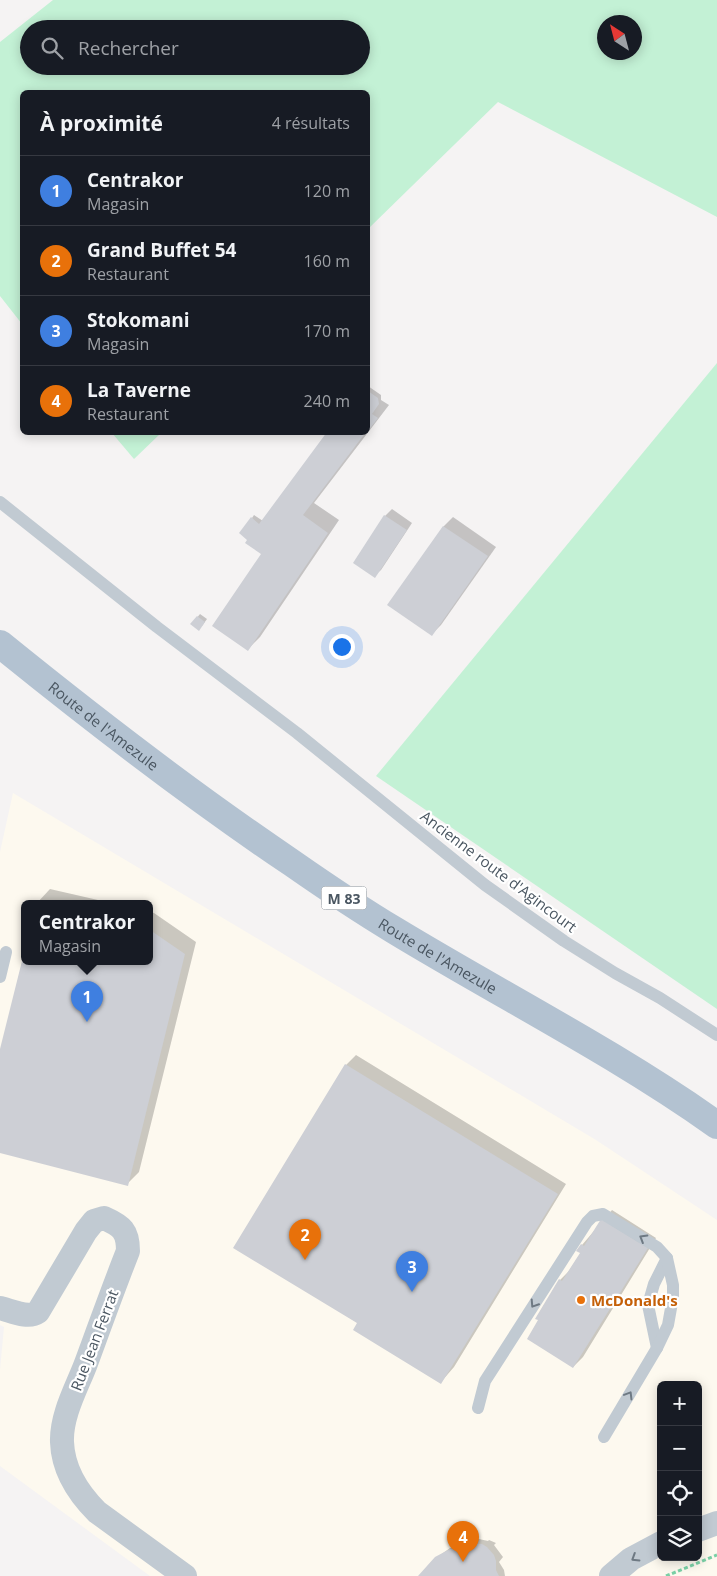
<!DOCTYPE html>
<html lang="fr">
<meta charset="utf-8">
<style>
body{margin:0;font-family:"Open Sans",sans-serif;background:#242831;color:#f1f3f6}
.controls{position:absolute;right:15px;bottom:15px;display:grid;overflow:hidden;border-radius:8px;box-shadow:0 2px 12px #0003}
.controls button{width:45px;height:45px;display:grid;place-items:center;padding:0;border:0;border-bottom:1px solid #363941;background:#171b24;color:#f1f3f6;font:25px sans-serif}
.compass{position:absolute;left:597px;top:15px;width:45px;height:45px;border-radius:50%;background:#171b24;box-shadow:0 2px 12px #0003;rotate:324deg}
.you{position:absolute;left:341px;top:646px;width:18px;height:18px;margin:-12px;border:4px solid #fff;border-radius:50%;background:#1a73e8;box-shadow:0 0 0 8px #1a73e833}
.badge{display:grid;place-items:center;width:32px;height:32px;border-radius:50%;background:#1a73e8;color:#fff;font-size:16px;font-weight:700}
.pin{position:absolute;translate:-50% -41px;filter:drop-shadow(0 1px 2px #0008)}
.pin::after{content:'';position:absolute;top:26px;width:18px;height:15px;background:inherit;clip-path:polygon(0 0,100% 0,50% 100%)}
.popup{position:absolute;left:21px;top:900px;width:132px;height:65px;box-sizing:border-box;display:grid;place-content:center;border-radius:8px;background:#171b24;filter:drop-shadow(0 1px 4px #0005);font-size:16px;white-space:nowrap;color:#9ea1a6}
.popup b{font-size:19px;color:#f1f3f6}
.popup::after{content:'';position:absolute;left:50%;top:100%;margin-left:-10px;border:10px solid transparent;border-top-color:#171b24}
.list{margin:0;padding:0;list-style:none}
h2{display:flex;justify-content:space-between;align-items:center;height:65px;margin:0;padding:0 20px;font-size:21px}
h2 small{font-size:16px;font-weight:400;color:#9ea1a6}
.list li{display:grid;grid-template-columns:32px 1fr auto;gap:15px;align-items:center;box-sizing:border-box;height:70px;padding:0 20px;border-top:1px solid #363941}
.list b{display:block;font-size:19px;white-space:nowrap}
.list p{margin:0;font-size:16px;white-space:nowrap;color:#9ea1a6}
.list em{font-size:16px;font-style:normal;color:#9ea1a6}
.icon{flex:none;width:28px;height:28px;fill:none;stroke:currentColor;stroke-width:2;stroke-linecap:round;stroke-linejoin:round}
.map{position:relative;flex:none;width:717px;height:1576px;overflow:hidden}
.search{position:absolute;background:#171b24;box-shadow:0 2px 12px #0003;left:20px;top:20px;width:350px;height:55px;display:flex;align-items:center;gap:12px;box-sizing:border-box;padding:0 18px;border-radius:28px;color:#9ea1a6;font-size:19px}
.panel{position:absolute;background:#171b24;box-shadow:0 2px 12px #0003;left:20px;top:90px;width:350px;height:345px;border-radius:8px}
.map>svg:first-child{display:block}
.commercial{fill:#fdf9ef;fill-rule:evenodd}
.green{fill:#c3f1d5;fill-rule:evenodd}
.shadow{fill:#0003}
.building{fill:#cdcfd5}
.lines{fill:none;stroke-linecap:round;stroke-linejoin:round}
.path{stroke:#7ad0a6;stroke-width:3;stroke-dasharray:4 2.5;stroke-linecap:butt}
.service{stroke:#c1cad2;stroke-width:12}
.minor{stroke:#c1cad2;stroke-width:24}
.primary{stroke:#b3c2d1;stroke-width:28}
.oneway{stroke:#6e7983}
.food-dot{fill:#e8710a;stroke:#fff;stroke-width:2}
.labels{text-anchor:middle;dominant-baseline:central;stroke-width:4.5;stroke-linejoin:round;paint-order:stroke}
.shield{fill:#fff;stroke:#808990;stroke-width:1}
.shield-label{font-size:14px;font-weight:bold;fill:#4a5661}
.street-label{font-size:15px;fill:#4a5661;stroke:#fff}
.food-label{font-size:15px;font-weight:bold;fill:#c56008;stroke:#fff;text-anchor:start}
</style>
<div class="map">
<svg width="717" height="1576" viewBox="0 0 717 1576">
<rect width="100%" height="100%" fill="#f5f3f3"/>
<path class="commercial" d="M 13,793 L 596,1140 L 717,1220 L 717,1576 L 150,1576 L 0,1466 L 0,1370 L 4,1327 L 0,1325 L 0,852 ZM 24,903 L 150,903 L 150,961 L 24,961 ZM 661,1385 L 698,1385 L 698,1557 L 661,1557 Z"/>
<g class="green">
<path d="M 53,0 L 717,0 L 717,217 L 498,102 L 368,229 L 368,92 L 22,92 L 22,324 L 0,296 L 0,42 ZM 604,22 L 634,22 L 634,52 L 604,52 ZM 29,29 L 361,29 L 361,66 L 29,66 Z"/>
<path d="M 717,363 L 717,1009 L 376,776 Z"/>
<path d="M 112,433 L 161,433 L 134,459 Z"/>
</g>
<g class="shadow">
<path d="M 368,386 L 381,395 L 381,400 L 389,405 L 314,503 L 339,520 L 260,637 L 248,649 L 263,554 L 252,518 L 254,515 L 263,521 L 328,432 L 368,432 Z"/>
<path d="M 392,509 L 412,523 L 381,570 L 374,576 L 355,563 L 385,516 Z"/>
<path d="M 453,517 L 496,547 L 441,625 L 432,634 L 389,605 L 444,526 Z"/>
<path d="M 200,614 L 207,619 L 202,626 L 192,624 Z"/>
<path d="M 50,889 L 111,903 L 37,903 Z"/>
<path d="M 150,912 L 154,913 L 196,942 L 139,1172 L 127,1184 L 0,1152 L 0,1054 L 24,955 L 24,961 L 150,961 Z"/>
<path d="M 356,1055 L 566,1184 L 454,1367 L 441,1382 L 358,1323 L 235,1247 L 346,1065 Z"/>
<path d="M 612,1210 L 656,1238 L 583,1357 L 573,1367 L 560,1280 L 569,1271 L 581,1253 L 582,1245 Z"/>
<path d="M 479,1539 L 488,1541 L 489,1540 L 496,1543 L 494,1545 L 503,1557 L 499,1562 L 504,1570 L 505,1576 L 420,1576 L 436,1558 L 450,1548 L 463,1544 L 468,1544 L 474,1540 Z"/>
</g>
<g class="building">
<path d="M 368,391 L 378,398 L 379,404 L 372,414 L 378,418 L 368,431 Z"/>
<path d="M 327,432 L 366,432 L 303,515 L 328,533 L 248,651 L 212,626 L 261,554 L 245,543 L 247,540 L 239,533 L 251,517 L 259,524 Z"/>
<path d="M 384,515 L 407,530 L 375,578 L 353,563 Z"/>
<path d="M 443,526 L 488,556 L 432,636 L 387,605 Z"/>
<path d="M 197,616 L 205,622 L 199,631 L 190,624 Z"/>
<path d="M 150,930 L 185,954 L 128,1186 L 0,1153 L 0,1049 L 24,953 L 24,961 L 150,961 Z"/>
<path d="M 345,1064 L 558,1194 L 441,1384 L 353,1330 L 357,1323 L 233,1248 Z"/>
<path d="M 601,1219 L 648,1248 L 573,1368 L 527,1339 L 538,1320 L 535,1319 L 559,1279 L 562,1281 L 580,1253 L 576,1251 L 581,1244 L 584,1246 Z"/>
<path d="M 469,1543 L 482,1544 L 487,1547 L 494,1555 L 496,1561 L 496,1570 L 499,1576 L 418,1576 L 435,1557 L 450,1549 L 460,1549 Z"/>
</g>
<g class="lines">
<path class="path" d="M 666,1576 L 717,1555"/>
<g class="service">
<path d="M 0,502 L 157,627 L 297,733 L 485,885 L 564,941 L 615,973 L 660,998 L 717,1035"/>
<path d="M 0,977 L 6,952"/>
<path d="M 657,1348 L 648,1305 L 654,1284 L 667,1258"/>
<path d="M 478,1408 L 485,1381 L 587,1222 L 593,1216 L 603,1214 L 657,1247 L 667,1258 L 673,1285 L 673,1297 L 668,1325 L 657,1348 L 604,1437"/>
</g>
<g class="minor">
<path d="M 0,1308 C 12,1311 28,1319 38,1312 L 86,1231 L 94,1221 L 104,1218 C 122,1226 128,1231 128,1251 C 113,1289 99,1328 85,1366 C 76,1389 61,1416 62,1442 C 63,1470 78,1493 97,1512 L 185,1576"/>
<path d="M 698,1530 L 717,1523"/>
<path d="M 611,1576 L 631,1559 L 661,1543"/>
</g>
<path class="primary" id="s1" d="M 0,644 C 95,721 191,795 292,863 C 325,886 359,909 394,930 C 501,995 614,1052 717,1125"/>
</g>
<defs><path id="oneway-chevron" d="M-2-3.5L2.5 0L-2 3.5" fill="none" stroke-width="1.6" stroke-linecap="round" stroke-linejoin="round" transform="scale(1.25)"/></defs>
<g class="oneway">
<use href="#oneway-chevron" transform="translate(643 1238) rotate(-149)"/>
<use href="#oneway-chevron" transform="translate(534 1304) rotate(123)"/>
<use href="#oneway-chevron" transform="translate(629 1395) rotate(-59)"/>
<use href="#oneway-chevron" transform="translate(635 1558) rotate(148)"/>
</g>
<circle class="food-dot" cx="581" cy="1300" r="5"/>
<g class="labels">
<rect class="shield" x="321.5" y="886.5" width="45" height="23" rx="4"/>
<g class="shield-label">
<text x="344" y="898">M 83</text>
</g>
<g class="street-label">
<text stroke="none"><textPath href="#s1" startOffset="132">Route de l'Amezule</textPath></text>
<text transform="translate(499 871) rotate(37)">Ancienne route d'Agincourt</text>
<text stroke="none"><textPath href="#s1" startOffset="538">Route de l'Amezule</textPath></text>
<text transform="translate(94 1340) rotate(-69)">Rue Jean Ferrat</text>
</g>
<g class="food-label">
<text x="591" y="1300">McDonald's</text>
</g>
</g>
</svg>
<div class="controls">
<button>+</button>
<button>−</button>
<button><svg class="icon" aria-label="locate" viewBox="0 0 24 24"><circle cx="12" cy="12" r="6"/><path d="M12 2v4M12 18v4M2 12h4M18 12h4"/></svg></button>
<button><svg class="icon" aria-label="layers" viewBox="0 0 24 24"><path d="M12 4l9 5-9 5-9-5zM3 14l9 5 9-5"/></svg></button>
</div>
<svg class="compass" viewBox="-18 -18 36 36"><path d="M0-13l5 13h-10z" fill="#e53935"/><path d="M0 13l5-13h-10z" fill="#9ea1a6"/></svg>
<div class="you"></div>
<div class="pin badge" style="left:87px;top:1022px;background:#3f7fe0">1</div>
<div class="popup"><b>Centrakor</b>Magasin</div>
<div class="pin badge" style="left:305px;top:1260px;background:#e8710a">2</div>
<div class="pin badge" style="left:412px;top:1292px;background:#3f7fe0">3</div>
<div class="pin badge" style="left:463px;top:1562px;background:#e8710a">4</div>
<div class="search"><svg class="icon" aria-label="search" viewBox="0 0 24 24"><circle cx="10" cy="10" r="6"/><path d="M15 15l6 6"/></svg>Rechercher</div>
<section class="panel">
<h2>À proximité<small>4 résultats</small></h2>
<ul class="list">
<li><span class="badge" style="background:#3f7fe0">1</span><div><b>Centrakor</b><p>Magasin</p></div><em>120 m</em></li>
<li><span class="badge" style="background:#e8710a">2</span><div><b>Grand Buffet 54</b><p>Restaurant</p></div><em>160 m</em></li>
<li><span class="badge" style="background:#3f7fe0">3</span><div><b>Stokomani</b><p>Magasin</p></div><em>170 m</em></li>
<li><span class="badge" style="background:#e8710a">4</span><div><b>La Taverne</b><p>Restaurant</p></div><em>240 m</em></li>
</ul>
</section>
</div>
